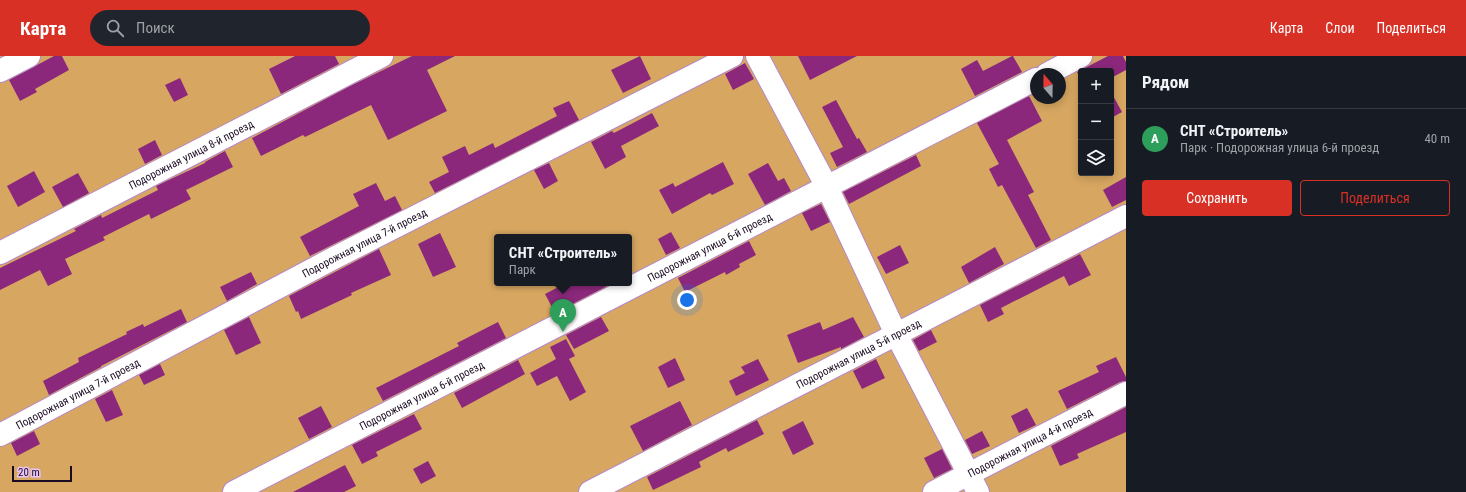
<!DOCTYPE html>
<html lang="ru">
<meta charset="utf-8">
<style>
body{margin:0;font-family:"Roboto Condensed",sans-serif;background:#20242c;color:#f1f3f6}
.controls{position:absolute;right:12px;top:12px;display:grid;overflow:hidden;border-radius:4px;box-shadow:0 2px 10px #0003}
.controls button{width:36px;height:36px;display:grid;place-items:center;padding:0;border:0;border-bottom:1px solid #363941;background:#171b24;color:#f1f3f6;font:20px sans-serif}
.compass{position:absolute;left:1030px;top:12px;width:36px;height:36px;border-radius:50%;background:#171b24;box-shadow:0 2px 10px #0003;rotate:340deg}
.scale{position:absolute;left:12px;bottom:10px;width:60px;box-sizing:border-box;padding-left:4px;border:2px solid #1b0b22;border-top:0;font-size:11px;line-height:14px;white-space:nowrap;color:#1b0b22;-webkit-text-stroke:3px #e9c4f9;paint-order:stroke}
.you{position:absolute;left:687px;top:244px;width:14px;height:14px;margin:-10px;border:3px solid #fff;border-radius:50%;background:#1a73e8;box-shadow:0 0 0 6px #1a73e833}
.badge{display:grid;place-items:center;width:26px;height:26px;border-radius:50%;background:#d93025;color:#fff;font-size:13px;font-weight:700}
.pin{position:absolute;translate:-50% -33px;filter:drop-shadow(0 1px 2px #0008)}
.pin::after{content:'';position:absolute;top:21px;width:14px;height:12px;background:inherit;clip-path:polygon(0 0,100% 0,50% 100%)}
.popup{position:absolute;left:494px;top:178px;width:138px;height:52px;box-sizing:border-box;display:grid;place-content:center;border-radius:4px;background:#171b24;filter:drop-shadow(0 1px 3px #0005);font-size:13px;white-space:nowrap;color:#9ea1a6}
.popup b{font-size:15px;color:#f1f3f6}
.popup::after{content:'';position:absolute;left:50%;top:100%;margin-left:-8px;border:8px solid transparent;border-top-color:#171b24}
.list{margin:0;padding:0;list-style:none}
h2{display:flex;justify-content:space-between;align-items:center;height:52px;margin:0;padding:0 16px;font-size:17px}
h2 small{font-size:13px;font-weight:400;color:#9ea1a6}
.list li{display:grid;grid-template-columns:26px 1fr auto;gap:12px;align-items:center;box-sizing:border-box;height:60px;padding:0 16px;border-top:1px solid #363941}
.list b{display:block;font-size:15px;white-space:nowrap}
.list p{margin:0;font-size:13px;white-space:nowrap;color:#9ea1a6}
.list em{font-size:13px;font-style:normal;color:#9ea1a6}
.actions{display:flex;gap:8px;padding:12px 16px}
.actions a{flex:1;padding:9px 0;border:1px solid #d93025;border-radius:4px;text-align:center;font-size:14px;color:#d93025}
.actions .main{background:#d93025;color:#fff}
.icon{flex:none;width:22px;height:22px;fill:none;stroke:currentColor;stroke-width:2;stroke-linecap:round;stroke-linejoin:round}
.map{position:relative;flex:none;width:1126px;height:436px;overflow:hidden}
header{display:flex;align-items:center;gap:24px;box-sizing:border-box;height:56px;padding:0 20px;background:#d93025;color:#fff}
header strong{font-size:19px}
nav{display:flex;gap:22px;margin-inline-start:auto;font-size:14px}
.search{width:280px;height:36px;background:#20242c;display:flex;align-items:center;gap:10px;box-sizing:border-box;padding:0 14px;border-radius:22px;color:#9ea1a6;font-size:15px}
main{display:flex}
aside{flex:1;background:#171b24}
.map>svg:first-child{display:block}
.green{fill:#d7a761;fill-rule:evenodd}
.building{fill:#8c287c}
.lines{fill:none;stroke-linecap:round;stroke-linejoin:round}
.minor-casing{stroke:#b488c7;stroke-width:24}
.minor{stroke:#fff;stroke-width:22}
.labels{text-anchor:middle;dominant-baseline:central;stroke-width:4;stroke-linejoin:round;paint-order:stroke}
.street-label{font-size:11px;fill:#1b0b22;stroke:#e9c4f9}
</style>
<header>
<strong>Карта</strong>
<div class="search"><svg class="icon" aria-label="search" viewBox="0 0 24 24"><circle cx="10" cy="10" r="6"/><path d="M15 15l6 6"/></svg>Поиск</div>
<nav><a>Карта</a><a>Слои</a><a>Поделиться</a></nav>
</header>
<main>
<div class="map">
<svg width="1126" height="436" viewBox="0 0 1126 436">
<rect width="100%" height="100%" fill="#e9c4f9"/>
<path class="green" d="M 0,0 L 1126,0 L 1126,436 L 0,436 ZM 1081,15 L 1111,15 L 1111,117 L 1081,117 ZM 1036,18 L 1060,18 L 1060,42 L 1036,42 ZM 497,181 L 629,181 L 629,227 L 497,227 Z"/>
<g class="building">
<path d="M 54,0 L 62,0 L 69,14 L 35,33 L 37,36 L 20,45 L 9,24 Z"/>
<path d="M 295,0 L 335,0 L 339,8 L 281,38 L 269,13 Z"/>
<path d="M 412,0 L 455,0 L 427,14 L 447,55 L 388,84 L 371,49 L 305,81 L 303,79 L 261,100 L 252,82 L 350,30 Z"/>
<path d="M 640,0 L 651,23 L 623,37 L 611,14 Z"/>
<path d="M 798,0 L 857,0 L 810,24 Z"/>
<path d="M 1012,0 L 1013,0 L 1022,16 L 975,40 L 961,13 L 977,4 L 983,15 Z"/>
<path d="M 1108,0 L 1123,0 L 1126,6 L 1126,14 L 1111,22 L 1111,15 L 1081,15 L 1081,25 L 1077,16 Z"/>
<path d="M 745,7 L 754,23 L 733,34 L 725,18 Z"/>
<path d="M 180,22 L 188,39 L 174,46 L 165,29 Z"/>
<path d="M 1111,36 L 1122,56 L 1111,62 Z"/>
<path d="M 1029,40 L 1042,65 L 1007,84 L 1034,136 L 1028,139 L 1051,184 L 1036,192 L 1002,129 L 998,131 L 989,113 L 999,108 L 977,67 Z"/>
<path d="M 836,44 L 857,83 L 859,82 L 867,96 L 837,111 L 830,97 L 843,91 L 822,51 Z"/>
<path d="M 569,45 L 579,64 L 435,137 L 429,126 L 449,116 L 442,101 L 465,90 L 469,99 L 493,87 L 495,92 L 557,60 L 553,52 Z"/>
<path d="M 652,57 L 659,70 L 621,90 L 626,101 L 605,113 L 591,86 L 612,75 L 614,77 Z"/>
<path d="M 155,84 L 162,99 L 145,108 L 138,93 Z"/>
<path d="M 225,95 L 233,111 L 186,134 L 191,143 L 151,163 L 149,158 L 103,181 L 105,184 L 65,203 L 72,218 L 48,230 L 40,214 L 0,234 L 0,212 L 76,175 L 74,173 L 101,159 L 102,162 L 158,134 L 156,130 L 205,107 L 205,106 Z"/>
<path d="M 916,99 L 921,110 L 849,148 L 843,136 Z"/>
<path d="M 723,106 L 734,128 L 712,139 L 710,137 L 672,158 L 659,134 L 673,127 L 675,131 Z"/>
<path d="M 549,107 L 558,125 L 544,133 L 534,114 Z"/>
<path d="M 768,107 L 778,125 L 784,122 L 791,135 L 765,149 L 748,118 Z"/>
<path d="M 34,115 L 45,136 L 18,151 L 7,130 Z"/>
<path d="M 78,117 L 89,137 L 63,151 L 52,131 Z"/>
<path d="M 1126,121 L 1126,144 L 1112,151 L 1103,134 Z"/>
<path d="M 376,127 L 385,145 L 395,140 L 402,154 L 310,200 L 300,181 L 359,150 L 353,138 Z"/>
<path d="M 821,148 L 830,166 L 811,175 L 802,157 Z"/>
<path d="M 671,176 L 680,192 L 666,199 L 658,183 Z"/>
<path d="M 440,177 L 456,211 L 433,221 L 418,188 Z"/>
<path d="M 749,185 L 756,199 L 739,208 L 740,211 L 726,219 L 725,216 L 685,236 L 678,222 Z"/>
<path d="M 900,189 L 909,207 L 886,218 L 877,201 Z"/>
<path d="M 995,191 L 1004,208 L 969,227 L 961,211 Z"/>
<path d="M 379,193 L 391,219 L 351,237 L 352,239 L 301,263 L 298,255 L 296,256 L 289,240 Z"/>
<path d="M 1080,198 L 1091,219 L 1069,230 L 1064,220 L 1001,252 L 1004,258 L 988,266 L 980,249 Z"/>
<path d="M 251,216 L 257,228 L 227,245 L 220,231 Z"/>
<path d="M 566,227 L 613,227 L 555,257 L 545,238 Z"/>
<path d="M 181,253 L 187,266 L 101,310 L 101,311 L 49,339 L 43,325 L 79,306 L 78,302 L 127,278 L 126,276 L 143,268 L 144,271 Z"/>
<path d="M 249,261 L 261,287 L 236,299 L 224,274 Z"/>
<path d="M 601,261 L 609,275 L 574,293 L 566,279 Z"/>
<path d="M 853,261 L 864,281 L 841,293 L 841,291 L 798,307 L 787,279 L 820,266 L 823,274 Z"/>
<path d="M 498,266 L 506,282 L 383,345 L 376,332 L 459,290 L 457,287 Z"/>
<path d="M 931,274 L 937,286 L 919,295 L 913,284 Z"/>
<path d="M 566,283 L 575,300 L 569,303 L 586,336 L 570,345 L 557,320 L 537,330 L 530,317 L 556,303 L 550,291 Z"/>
<path d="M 1116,301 L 1126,321 L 1126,325 L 1120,326 L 1067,353 L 1058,335 L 1099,316 L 1096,310 Z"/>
<path d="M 675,302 L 685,324 L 668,332 L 658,311 Z"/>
<path d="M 758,303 L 769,324 L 736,340 L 729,325 L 745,317 L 741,311 Z"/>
<path d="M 876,303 L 885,322 L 862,333 L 853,315 Z"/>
<path d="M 518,304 L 525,318 L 462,352 L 454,337 Z"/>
<path d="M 160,308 L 165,319 L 144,329 L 139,319 Z"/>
<path d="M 112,334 L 123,359 L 106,366 L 95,343 Z"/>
<path d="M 680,345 L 692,369 L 643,395 L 630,370 Z"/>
<path d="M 321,350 L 332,371 L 309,383 L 298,362 Z"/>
<path d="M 1126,351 L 1126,376 L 1077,398 L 1079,402 L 1060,410 L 1051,390 Z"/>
<path d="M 1027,352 L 1036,369 L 1019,377 L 1011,360 Z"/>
<path d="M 414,358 L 422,373 L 376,396 L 378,400 L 362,408 L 352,389 Z"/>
<path d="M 757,364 L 764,378 L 728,396 L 726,392 L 699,406 L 701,411 L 653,434 L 647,421 Z"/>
<path d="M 803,365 L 814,388 L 793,399 L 782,376 Z"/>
<path d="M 34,375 L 40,388 L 17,400 L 11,387 Z"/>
<path d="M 982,375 L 990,390 L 972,398 L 965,384 Z"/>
<path d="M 942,393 L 952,413 L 934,422 L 924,402 Z"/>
<path d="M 428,405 L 436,420 L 421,428 L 413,413 Z"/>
<path d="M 345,409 L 356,430 L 344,436 L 293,436 Z"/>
</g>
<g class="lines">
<g class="minor-casing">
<g id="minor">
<path d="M 757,0 L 827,131 L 896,278 L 978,436"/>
<path d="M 0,15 L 29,0"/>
<path d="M 1047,18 L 1081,0"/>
<path id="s1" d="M 0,197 L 382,0"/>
<path id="s2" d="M 0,379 L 334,202 L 732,0"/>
<path id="s3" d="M 234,436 L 1036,23"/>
<path id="s4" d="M 590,436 L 1126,160"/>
<path id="s5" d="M 934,436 L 1126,337"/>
</g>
</g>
<use href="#minor" class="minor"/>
</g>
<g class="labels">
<g class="street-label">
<text stroke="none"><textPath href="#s1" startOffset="215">Подорожная улица 8-й проезд</textPath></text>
<text stroke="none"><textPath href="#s2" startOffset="412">Подорожная улица 7-й проезд</textPath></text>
<text stroke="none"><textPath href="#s3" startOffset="535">Подорожная улица 6-й проезд</textPath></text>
<text stroke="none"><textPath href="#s4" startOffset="302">Подорожная улица 5-й проезд</textPath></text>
<text stroke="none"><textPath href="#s2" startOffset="88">Подорожная улица 7-й проезд</textPath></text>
<text stroke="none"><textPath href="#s3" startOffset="211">Подорожная улица 6-й проезд</textPath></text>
<text stroke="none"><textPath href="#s5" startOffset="108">Подорожная улица 4-й проезд</textPath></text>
</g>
</g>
</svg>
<div class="controls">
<button>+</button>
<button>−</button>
<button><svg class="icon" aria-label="layers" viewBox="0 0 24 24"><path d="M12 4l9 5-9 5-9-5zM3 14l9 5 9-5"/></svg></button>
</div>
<svg class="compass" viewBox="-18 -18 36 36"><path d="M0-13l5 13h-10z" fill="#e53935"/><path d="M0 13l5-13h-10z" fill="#9ea1a6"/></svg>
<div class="scale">20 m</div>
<div class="you"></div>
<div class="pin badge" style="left:563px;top:276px;background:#2e9e5b">A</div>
<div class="popup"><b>СНТ «Строитель»</b>Парк</div>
</div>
<aside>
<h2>Рядом<small></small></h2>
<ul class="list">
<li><span class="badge" style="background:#2e9e5b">A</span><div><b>СНТ «Строитель»</b><p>Парк · Подорожная улица 6-й проезд</p></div><em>40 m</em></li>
</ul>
<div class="actions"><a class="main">Сохранить</a><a>Поделиться</a></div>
</aside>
</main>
